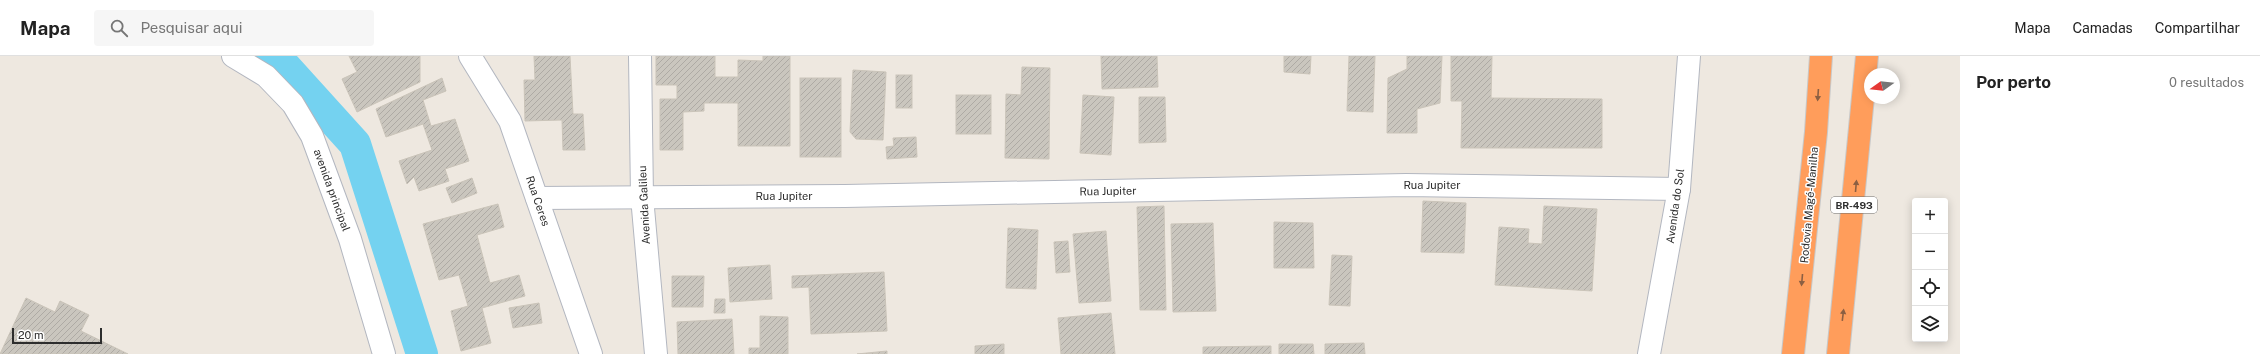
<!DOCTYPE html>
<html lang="pt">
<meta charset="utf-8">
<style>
body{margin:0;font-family:"Public Sans",sans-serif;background:#f6f6f6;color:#222}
.controls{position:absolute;right:12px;bottom:12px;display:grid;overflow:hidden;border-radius:4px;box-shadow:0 2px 10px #0003}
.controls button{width:36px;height:36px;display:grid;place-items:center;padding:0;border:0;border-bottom:1px solid #e0e0e0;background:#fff;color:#222;font:20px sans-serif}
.compass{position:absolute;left:1864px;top:12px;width:36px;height:36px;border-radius:50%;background:#fff;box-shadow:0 2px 10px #0003;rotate:255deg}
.scale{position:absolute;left:12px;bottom:10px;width:90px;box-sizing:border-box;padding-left:4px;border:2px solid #2d2d2d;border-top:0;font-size:11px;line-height:14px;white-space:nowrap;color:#2d2d2d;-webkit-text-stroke:3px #fff;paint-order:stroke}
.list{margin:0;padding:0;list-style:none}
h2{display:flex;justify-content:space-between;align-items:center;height:52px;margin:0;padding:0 16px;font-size:17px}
h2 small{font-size:13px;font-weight:400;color:#767676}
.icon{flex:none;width:22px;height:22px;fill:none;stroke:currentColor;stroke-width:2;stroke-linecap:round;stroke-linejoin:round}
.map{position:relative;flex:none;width:1960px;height:298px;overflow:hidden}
header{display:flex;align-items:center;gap:24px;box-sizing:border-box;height:56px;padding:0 20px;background:#fff;border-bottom:1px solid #e0e0e0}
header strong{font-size:19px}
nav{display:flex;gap:22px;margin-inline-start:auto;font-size:14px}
.search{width:280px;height:36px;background:#f6f6f6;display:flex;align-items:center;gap:10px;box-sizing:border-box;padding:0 14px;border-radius:4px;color:#767676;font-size:15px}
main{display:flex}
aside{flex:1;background:#fff}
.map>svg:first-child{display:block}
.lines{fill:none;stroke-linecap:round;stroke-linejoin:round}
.canal{stroke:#74d2f0;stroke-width:32}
.building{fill:url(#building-hatch);stroke:#cac4b9}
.minor-casing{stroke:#b3b7c0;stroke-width:24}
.highway-casing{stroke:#c8c8c8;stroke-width:24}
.minor{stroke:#fff;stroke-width:22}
.highway{stroke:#ff9d5b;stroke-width:22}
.oneway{fill:#8c5f42}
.labels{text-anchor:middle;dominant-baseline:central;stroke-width:3;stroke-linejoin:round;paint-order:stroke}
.shield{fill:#fff;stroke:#6c6c6c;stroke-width:1}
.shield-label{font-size:10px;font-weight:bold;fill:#2d2d2d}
.street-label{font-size:11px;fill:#2d2d2d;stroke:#fff}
</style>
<header>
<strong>Mapa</strong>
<div class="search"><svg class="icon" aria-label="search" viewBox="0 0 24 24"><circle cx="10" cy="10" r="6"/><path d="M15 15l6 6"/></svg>Pesquisar aqui</div>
<nav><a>Mapa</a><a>Camadas</a><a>Compartilhar</a></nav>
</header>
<main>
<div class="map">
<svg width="1960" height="298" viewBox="0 0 1960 298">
<defs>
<pattern id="building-hatch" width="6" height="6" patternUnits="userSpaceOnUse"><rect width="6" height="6" fill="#cac6be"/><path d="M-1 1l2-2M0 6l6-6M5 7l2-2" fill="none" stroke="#aeaaa4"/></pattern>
</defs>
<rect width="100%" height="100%" fill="#eee8e0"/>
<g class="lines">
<path class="canal" d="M 270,0 L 279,4 L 355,88 L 422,298"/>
</g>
<g class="building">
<path d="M 349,0 L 420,0 L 420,26 L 357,56 L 342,23 L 357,16 Z"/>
<path d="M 534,0 L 570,0 L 573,58 L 583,58 L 585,94 L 563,94 L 562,64 L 525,65 L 524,24 L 535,24 Z"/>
<path d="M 656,0 L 715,0 L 715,21 L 738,21 L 738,4 L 763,5 L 763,0 L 790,0 L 790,90 L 738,90 L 738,47 L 704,47 L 704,55 L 683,56 L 683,94 L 660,94 L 660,43 L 677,43 L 677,29 L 656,29 Z"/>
<path d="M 1101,0 L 1157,0 L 1158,31 L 1102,33 Z"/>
<path d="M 1284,0 L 1311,0 L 1310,18 L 1284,16 Z"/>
<path d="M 1349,0 L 1375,0 L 1373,56 L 1347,55 Z"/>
<path d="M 1407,0 L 1442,0 L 1440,47 L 1417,53 L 1417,77 L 1387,77 L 1388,22 L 1407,13 Z"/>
<path d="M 1451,0 L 1492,0 L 1491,42 L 1602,43 L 1602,92 L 1461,92 L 1462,45 L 1451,45 Z"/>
<path d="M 1022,11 L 1050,12 L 1049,103 L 1005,102 L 1006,38 L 1021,39 Z"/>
<path d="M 853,14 L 886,16 L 883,84 L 856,83 L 850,76 Z"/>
<rect x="896" y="19" width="16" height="33"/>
<path d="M 442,22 L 446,35 L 423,44 L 431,70 L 455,63 L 469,105 L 445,113 L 449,125 L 419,135 L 414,121 L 407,128 L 399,105 L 432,94 L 423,68 L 386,81 L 376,53 Z"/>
<rect x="800" y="22" width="41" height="79"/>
<rect x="956" y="39" width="35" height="39"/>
<path d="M 1083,39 L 1114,41 L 1111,99 L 1080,97 Z"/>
<path d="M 1139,41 L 1165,41 L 1166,86 L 1139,87 Z"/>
<path d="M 916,81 L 917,101 L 887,103 L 886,91 L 894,90 L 893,82 Z"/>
<path d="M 472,122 L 477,137 L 452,147 L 446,132 Z"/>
<path d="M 1423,145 L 1466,147 L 1464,197 L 1421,196 Z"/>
<path d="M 498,148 L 504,171 L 477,179 L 490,227 L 519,219 L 525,240 L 482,252 L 491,287 L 461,295 L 451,255 L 468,250 L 459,219 L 439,224 L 423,168 Z"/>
<path d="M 1164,150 L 1166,254 L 1140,254 L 1137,151 Z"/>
<path d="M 1544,150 L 1597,153 L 1592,235 L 1495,229 L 1499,171 L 1529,173 L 1528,187 L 1542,188 Z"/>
<path d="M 1274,166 L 1313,167 L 1314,212 L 1274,212 Z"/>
<path d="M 1213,167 L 1216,255 L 1173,256 L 1171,168 Z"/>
<path d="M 1008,172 L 1038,174 L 1036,233 L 1006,232 Z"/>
<path d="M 1106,175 L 1111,245 L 1079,247 L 1073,178 Z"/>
<path d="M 1068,185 L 1070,216 L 1056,217 L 1054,186 Z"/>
<path d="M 1332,199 L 1352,200 L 1350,250 L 1329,249 Z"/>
<path d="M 770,209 L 772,243 L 730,246 L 728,212 Z"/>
<path d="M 884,216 L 887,275 L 811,278 L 809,231 L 792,232 L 792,220 Z"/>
<path d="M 672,220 L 704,220 L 703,251 L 672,251 Z"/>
<path d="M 26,242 L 55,256 L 60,245 L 89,259 L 81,275 L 128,298 L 0,298 Z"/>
<path d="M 715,243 L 725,243 L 725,257 L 714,257 Z"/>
<path d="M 539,247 L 542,267 L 513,272 L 509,252 Z"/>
<path d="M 1111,257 L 1115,298 L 1061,298 L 1058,262 Z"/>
<path d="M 760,260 L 788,261 L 788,298 L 749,298 L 749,292 L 760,292 Z"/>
<path d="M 732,263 L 734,298 L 678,298 L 677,266 Z"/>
<path d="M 1364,287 L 1365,298 L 1325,298 L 1325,288 Z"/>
<path d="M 1004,288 L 1004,298 L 975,298 L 975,290 Z"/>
<path d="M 1279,288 L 1313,288 L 1314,298 L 1279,298 Z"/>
<path d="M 1271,290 L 1271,298 L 1203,298 L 1203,291 Z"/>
<path d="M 887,295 L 887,298 L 857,298 Z"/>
</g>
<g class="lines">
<g class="minor-casing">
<g id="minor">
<path d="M 233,0 L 266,20 L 293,48 L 312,80 L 350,183 L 384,298"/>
<path d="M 470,0 L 510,65 L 591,298"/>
<path d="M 640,0 L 642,141 L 656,298"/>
<path d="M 537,142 L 845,140 L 1406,129 L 1679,133"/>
<path d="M 1649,298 L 1679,133 L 1689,0"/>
</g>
</g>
<g class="highway-casing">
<g id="highway">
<path d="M 1793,298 L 1816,76 L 1821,0"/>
<path d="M 1838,298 L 1867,0"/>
</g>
</g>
<use href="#minor" class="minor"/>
<use href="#highway" class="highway"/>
</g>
<defs><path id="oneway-solid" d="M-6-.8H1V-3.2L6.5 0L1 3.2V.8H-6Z"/></defs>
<g class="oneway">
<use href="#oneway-solid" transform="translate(1818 39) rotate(94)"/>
<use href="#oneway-solid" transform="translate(1856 130) rotate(-85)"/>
<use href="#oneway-solid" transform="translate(1802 224) rotate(95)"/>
<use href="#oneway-solid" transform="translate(1843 259) rotate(-83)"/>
</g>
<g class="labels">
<rect class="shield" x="1831" y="141" width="46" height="16" rx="3"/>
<g class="shield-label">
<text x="1854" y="149">BR-493</text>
</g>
<g class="street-label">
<text x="1432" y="129">Rua Jupiter</text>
<text transform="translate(332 134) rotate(70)">avenida principal</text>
<text transform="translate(1108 135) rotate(-1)">Rua Jupiter</text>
<text x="784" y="140">Rua Jupiter</text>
<text transform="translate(538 145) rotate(71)">Rua Ceres</text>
<text transform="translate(644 149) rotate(-93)">Avenida Galileu</text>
<text transform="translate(1809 149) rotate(-85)">Rodovia Magé-Manilha</text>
<text transform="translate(1675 150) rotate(-82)">Avenida do Sol</text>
</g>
</g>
</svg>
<div class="controls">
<button>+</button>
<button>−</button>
<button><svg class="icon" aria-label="locate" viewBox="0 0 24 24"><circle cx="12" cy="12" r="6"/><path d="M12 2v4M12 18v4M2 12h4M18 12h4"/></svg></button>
<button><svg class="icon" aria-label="layers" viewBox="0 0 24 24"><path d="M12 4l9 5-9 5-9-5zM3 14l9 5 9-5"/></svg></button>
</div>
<svg class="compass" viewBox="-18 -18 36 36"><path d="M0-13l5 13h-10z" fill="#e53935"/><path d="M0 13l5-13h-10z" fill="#767676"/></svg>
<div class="scale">20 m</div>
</div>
<aside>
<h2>Por perto<small>0 resultados</small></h2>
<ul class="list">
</ul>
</aside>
</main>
